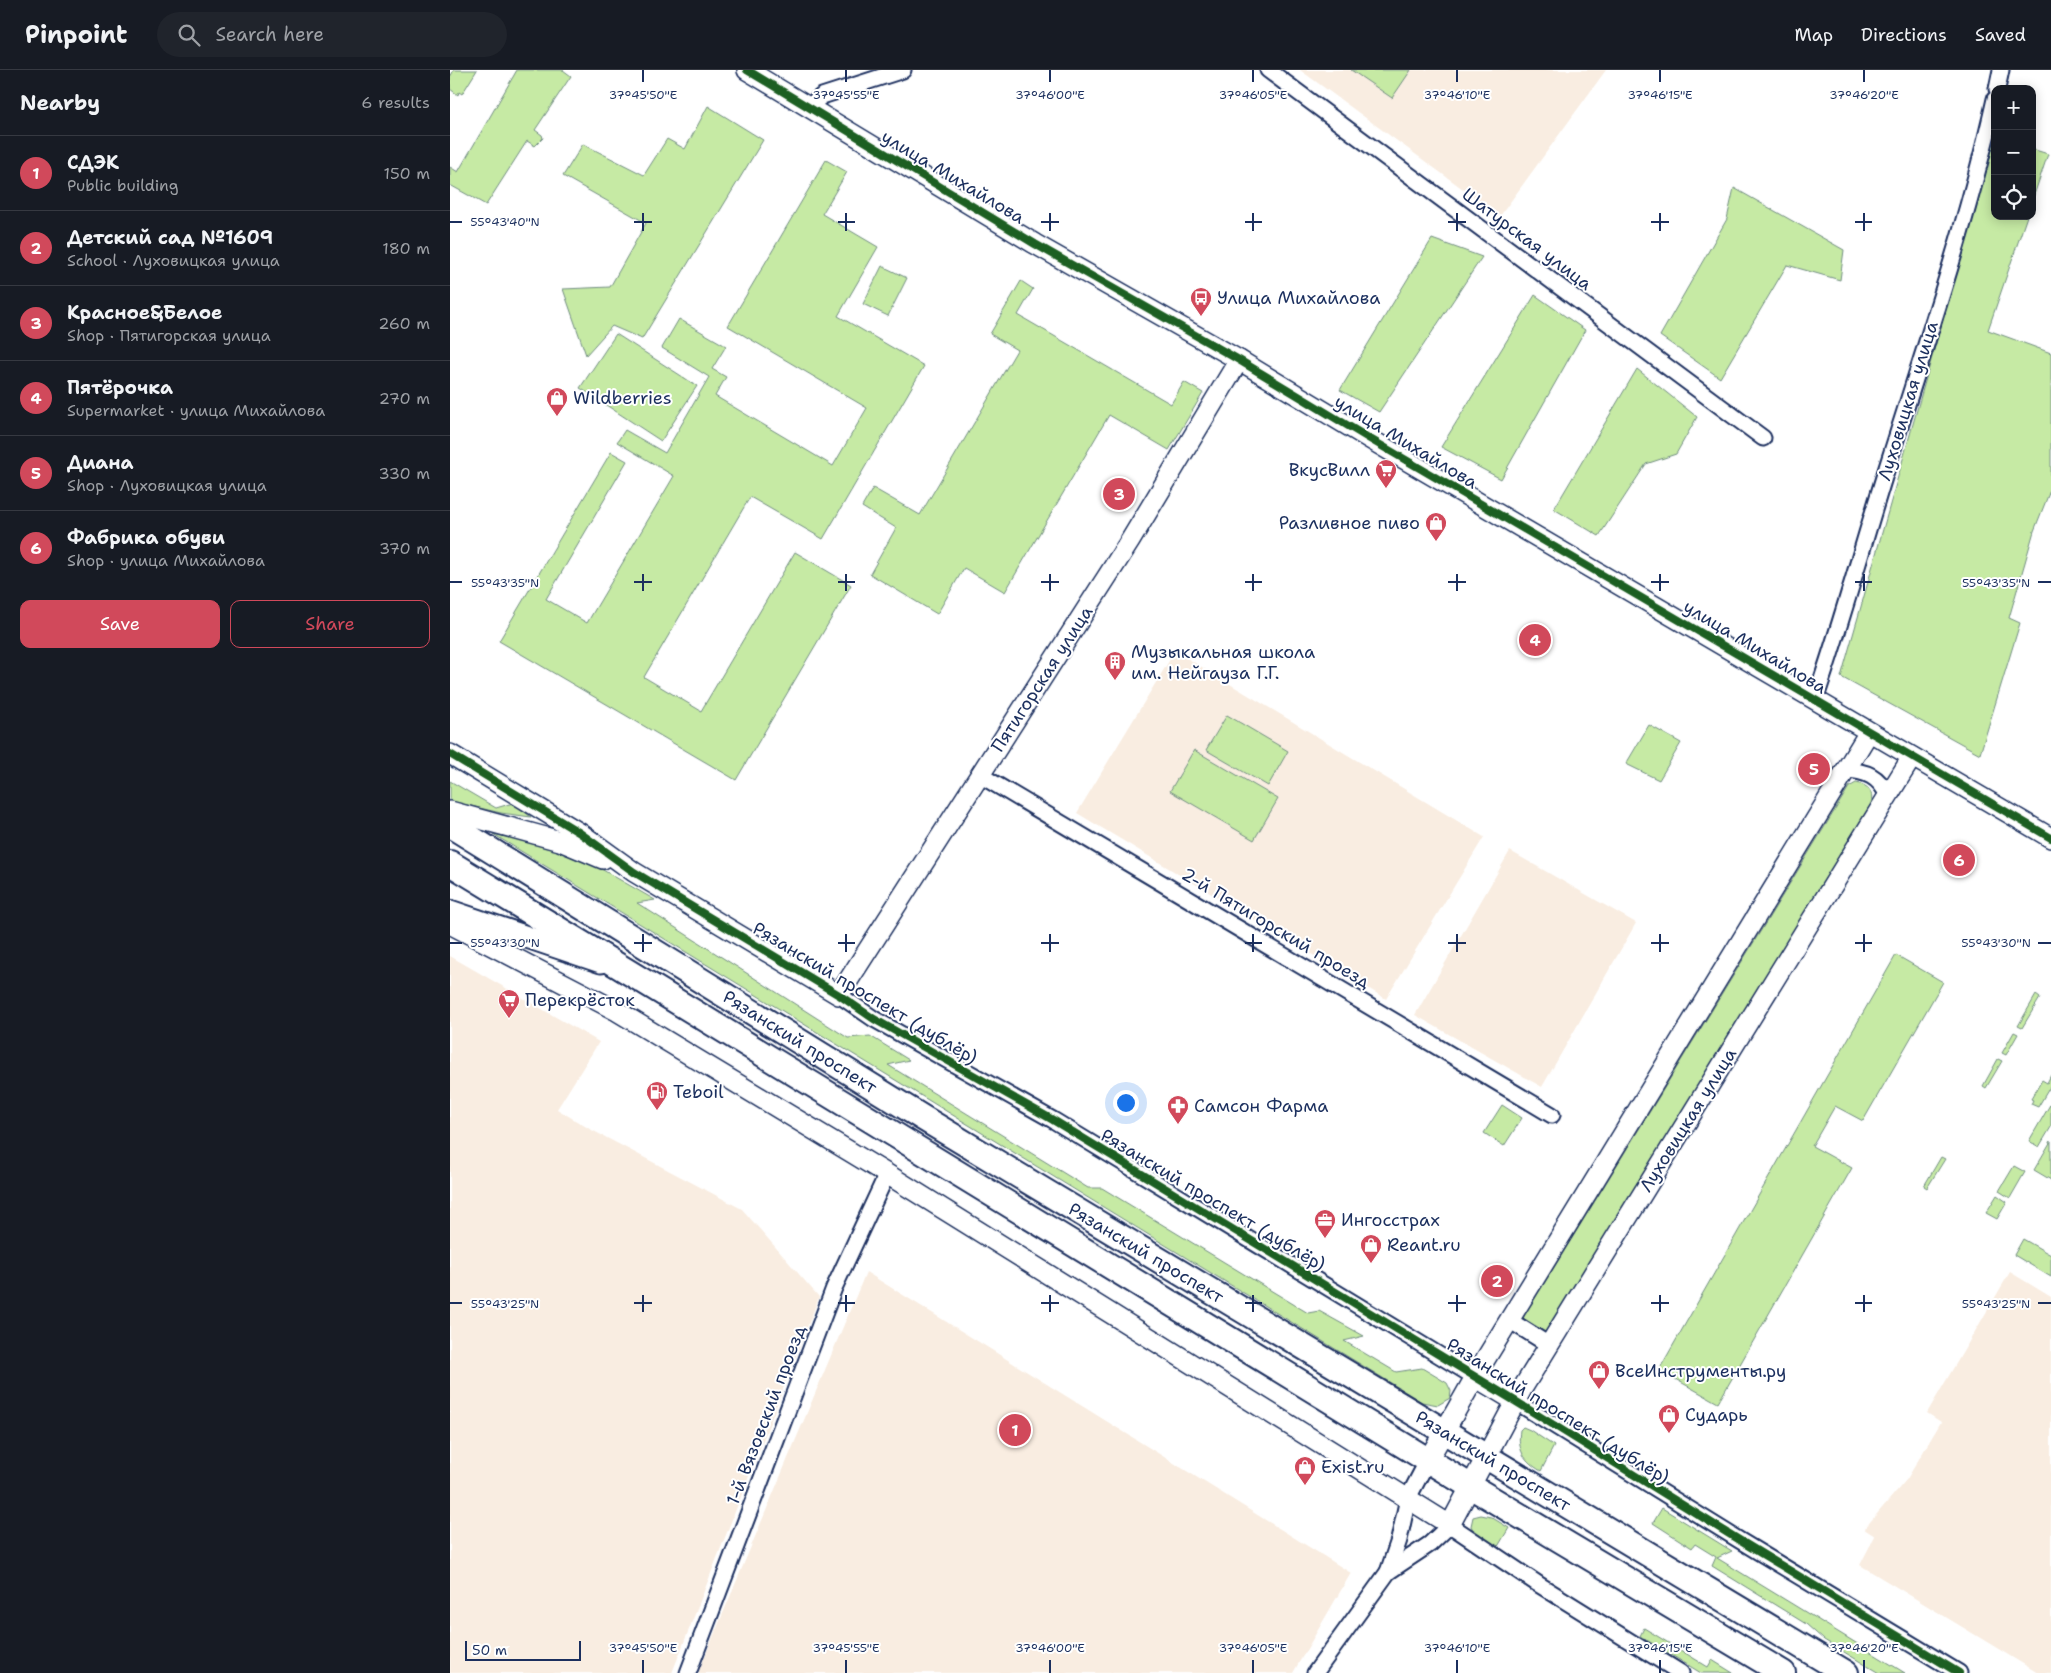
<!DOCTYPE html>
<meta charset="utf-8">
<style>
body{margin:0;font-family:"Shantell Sans",sans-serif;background:#20242c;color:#f1f3f6}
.controls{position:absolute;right:15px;top:15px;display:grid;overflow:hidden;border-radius:10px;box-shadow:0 2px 12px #0003}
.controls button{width:45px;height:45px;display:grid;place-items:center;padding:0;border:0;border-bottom:1px solid #363941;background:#171b24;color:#f1f3f6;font:25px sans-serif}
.scale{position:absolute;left:15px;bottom:12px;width:116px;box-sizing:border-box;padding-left:5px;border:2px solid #1b2f5e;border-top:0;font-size:14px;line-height:18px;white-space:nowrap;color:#1b2f5e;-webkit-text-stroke:4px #fff;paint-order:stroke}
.you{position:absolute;left:675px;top:1032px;width:18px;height:18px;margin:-12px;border:4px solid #fff;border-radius:50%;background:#1a73e8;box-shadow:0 0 0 8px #1a73e833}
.badge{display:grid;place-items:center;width:32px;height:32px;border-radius:50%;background:#d1495b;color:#fff;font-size:16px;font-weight:700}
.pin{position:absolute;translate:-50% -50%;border:2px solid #fff;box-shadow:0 1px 5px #0006}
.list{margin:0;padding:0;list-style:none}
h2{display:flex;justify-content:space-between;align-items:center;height:65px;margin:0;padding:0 20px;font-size:21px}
h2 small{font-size:16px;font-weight:400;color:#9ea1a6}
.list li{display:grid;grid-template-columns:32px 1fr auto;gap:15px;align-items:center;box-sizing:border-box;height:75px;padding:0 20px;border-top:1px solid #363941}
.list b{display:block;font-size:19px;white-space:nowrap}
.list p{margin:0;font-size:16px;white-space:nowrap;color:#9ea1a6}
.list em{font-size:16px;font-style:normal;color:#9ea1a6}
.actions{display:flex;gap:10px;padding:15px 20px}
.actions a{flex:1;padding:11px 0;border:1px solid #d1495b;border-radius:10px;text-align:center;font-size:18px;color:#d1495b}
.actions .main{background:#d1495b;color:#fff}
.icon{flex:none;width:28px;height:28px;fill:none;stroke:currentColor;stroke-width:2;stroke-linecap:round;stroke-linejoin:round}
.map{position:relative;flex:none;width:1601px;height:1603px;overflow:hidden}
header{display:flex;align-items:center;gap:30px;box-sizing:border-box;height:70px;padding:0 25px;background:#171b24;border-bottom:1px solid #363941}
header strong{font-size:24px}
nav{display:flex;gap:28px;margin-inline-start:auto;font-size:18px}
.search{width:350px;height:45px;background:#20242c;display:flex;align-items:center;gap:12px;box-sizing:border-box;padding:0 18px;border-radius:28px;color:#9ea1a6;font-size:19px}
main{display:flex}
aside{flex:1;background:#171b24}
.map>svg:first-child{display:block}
.built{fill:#f9ede1}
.green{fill:#c6eaa4;stroke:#708c81}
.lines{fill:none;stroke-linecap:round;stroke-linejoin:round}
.minor-casing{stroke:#1b2f5e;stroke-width:19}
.tertiary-casing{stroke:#1b2f5e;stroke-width:22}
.secondary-casing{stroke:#1b2f5e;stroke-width:25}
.primary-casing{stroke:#1b2f5e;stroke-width:28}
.minor{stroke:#fff;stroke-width:15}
.tertiary{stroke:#fff;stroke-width:19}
.secondary{stroke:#fff;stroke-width:21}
.primary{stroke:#fff;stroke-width:24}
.cycleway-casing{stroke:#fff;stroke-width:11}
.cycleway{stroke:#1b5e20;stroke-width:8}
.ticks{fill:none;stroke:#1b2f5e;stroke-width:2}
.labels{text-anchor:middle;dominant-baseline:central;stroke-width:4;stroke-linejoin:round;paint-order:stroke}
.street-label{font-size:18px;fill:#1b2f5e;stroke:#fff}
.poi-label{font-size:18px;fill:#1b2f5e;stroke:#fff;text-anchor:start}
.ticks-label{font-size:12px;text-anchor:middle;fill:#1b2f5e;stroke:#fff;stroke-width:4;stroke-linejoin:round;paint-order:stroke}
</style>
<header>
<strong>Pinpoint</strong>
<div class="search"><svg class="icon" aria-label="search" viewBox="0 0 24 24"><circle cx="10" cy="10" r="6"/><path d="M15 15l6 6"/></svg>Search here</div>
<nav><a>Map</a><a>Directions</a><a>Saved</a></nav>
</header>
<main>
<aside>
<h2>Nearby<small>6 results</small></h2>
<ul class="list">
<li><span class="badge">1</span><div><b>СДЭК</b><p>Public building</p></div><em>150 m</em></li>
<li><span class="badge">2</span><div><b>Детский сад №1609</b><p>School · Луховицкая улица</p></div><em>180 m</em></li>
<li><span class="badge">3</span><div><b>Красное&amp;Белое</b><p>Shop · Пятигорская улица</p></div><em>260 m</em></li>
<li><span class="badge">4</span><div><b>Пятёрочка</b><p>Supermarket · улица Михайлова</p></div><em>270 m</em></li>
<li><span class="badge">5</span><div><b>Диана</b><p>Shop · Луховицкая улица</p></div><em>330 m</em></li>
<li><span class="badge">6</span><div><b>Фабрика обуви</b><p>Shop · улица Михайлова</p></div><em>370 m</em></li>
</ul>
<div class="actions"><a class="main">Save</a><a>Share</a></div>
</aside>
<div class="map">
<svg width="1601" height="1603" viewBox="0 0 1601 1603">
<rect width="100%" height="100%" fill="#fff"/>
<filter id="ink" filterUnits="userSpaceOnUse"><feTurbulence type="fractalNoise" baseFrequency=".02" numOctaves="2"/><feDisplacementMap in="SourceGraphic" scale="10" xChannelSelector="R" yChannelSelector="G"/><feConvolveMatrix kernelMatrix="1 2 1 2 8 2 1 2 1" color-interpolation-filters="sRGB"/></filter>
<g filter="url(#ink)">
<g class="built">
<path d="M 850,0 L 1156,0 L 1050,146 Z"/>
<path d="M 725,581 L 1034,767 L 936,929 L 627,743 Z"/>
<path d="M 1060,781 L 1186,853 L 1092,1017 L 965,945 Z"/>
<path d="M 0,886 L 149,972 L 107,1039 L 138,1058 L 292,1139 L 369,1227 L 222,1603 L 0,1603 Z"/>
<path d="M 416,1202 L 901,1503 L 843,1603 L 248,1603 Z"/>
<path d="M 1560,1202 L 1601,1227 L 1601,1603 L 1588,1603 L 1410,1495 L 1425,1466 L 1414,1459 L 1457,1409 L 1491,1352 L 1477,1343 Z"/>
</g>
<g class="green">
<path d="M 4,0 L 27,0 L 12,24 L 9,22 L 8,25 L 0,19 L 0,7 Z"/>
<path d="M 67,0 L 113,0 L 121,6 L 85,60 L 92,65 L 93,68 L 85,76 L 77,71 L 36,135 L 0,115 L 0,97 L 8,102 Z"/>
<path d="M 901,0 L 961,0 L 942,28 Z"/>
<path d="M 258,36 L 313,70 L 192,269 L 162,256 L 136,285 L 113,219 L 160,217 L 196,153 L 113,106 L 133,74 L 194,105 L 217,69 L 235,79 Z"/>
<path d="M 1544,69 L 1545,146 L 1577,146 L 1538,260 L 1601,283 L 1601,418 L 1584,461 L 1559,548 L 1570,553 L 1530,684 L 1391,607 Z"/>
<path d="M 1582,79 L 1598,84 L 1582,131 Z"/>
<path d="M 376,90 L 397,102 L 372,144 L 428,177 L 388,246 L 474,296 L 373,469 L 300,427 L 194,607 L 251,641 L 345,482 L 401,515 L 286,710 L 49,571 L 161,382 L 177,391 L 96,529 L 137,553 L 224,406 L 167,372 L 175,360 L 215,383 L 259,307 L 212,278 L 229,249 L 276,276 L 262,299 L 276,307 L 265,326 L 383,396 L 417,338 L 278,256 Z"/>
<path d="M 1284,118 L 1394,180 L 1390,210 L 1337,195 L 1270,308 L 1210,266 L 1277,149 Z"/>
<path d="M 982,169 L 1032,187 L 929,342 L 890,320 Z"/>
<path d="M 432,196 L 457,208 L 438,246 L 413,234 Z"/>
<path d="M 571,211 L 583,219 L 568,245 L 721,334 L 734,312 L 753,323 L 719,380 L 659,345 L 555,522 L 514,498 L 487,544 L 420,504 L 446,458 L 412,437 L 423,418 L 470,445 L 567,280 L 540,264 Z"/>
<path d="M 1085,225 L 1135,260 L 1051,409 L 991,377 Z"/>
<path d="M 166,264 L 247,316 L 211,371 L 130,318 Z"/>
<path d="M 1187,299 L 1247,347 L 1226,384 L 1196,394 L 1149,466 L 1104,439 Z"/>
<path d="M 777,645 L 838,681 L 818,716 L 756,680 Z"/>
<path d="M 1199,655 L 1231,673 L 1209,710 L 1176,694 Z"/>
<path d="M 744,680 L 828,729 L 804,770 L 720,721 Z"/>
<path d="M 0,711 L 46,738 L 63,733 L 81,747 L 51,743 L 0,731 Z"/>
<path d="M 1406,713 C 1418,715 1424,721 1421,734 L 1096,1263 L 1073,1248 L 1399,717 Z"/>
<path d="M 43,764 L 95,774 L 139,792 L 205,830 L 187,833 L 398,968 L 420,966 L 459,990 L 438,995 L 638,1118 L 652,1118 L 858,1243 L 869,1241 L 914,1266 L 894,1271 L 946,1302 L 972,1298 L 997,1313 L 1001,1321 L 1000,1328 L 988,1335 L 972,1332 Z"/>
<path d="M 1446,885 L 1493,912 L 1413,1051 L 1385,1036 L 1362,1076 L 1402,1098 L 1268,1333 L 1209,1300 Z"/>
<path d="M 1586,925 L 1590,928 L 1572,958 L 1568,956 Z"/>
<path d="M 1564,962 L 1568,964 L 1556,985 L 1552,983 Z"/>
<path d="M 1548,989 L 1552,991 L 1536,1018 L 1533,1016 Z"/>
<path d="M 1601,1005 L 1601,1015 L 1588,1037 L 1581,1034 L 1583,1030 L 1581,1029 L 1592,1010 L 1597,1013 Z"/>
<path d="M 1601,1033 L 1601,1057 L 1589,1077 L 1579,1071 Z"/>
<path d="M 1052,1035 L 1072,1048 L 1054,1076 L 1034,1063 Z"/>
<path d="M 1601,1071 L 1601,1110 L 1584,1100 Z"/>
<path d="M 1491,1087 L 1495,1089 L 1477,1118 L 1474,1116 Z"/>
<path d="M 1564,1096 L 1575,1102 L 1560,1128 L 1549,1121 Z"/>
<path d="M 1547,1125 L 1557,1132 L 1547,1149 L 1536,1143 Z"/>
<path d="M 1573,1169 L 1601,1185 L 1601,1207 L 1564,1185 Z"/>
<path d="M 1073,1357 L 1080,1360 L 1104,1376 L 1091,1401 C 1074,1391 1067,1380 1070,1360 Z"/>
<path d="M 1212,1438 L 1282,1481 L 1267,1488 L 1455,1603 L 1429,1603 L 1374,1570 L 1356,1554 L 1262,1496 L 1266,1487 L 1245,1474 L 1242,1478 L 1203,1453 Z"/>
<path d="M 1031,1445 L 1041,1447 L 1059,1458 L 1047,1478 L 1025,1464 L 1021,1456 L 1023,1447 Z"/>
<path d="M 1194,1558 L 1258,1597 L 1262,1590 L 1283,1603 L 1251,1603 L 1190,1566 Z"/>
</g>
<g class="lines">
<g class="minor-casing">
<g id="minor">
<path d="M 818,0 L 1313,368"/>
<path d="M 1547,19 L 1551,0"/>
<path d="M 358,37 L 372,26 L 453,0"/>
<path d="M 1365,630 C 1393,549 1415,466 1441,385 C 1478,267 1518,150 1545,29"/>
<path d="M 1395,700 C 1416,701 1429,706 1438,726"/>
<path d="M 530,705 L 1102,1045"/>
<path d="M 389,925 L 424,949 L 603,1050 L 1025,1307"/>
<path d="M 1059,1250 L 1099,1275"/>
<path d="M 1065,1331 L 1289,1470 L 1509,1603"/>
<path d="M 938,1502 L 949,1470 L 958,1428 L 978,1390"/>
<path d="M 238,1603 L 384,1218 L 437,1104"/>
<path d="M 865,1603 L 938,1502 L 980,1474 L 1000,1455 L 1088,1514 L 1231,1603"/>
</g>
</g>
<g class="tertiary-casing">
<g id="tertiary">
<path d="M 297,0 L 585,174 L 789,290 L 920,369 L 1601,768"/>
<path d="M 0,684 L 130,763 L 184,802 L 389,925 L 680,471 L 789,290"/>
<path d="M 0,741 L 110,771 L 153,789"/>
<path d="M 0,854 L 167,941 L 437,1104 L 1000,1455 L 1072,1319 L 1462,687"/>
<path d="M 1025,1307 L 1065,1331"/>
<path d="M 978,1390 L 1033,1293 L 1419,662"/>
</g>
</g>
<g class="secondary-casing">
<path id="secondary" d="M 0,841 L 151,892"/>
</g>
<g class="primary-casing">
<g id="primary">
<path d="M 0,755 L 473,1048 L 1396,1603"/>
<path d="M 0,793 L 1020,1416 L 1333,1603"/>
</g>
</g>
<use href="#minor" class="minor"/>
<use href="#tertiary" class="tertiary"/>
<use href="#secondary" class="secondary"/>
<use href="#primary" class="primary"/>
<g class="cycleway-casing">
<g id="cycleway">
<path d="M 297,0 L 585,174 L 789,290 L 920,369 L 1601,768"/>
<path d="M 0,684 L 130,763 L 184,802 L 389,925 L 424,949 L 603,1050 L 1065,1331 L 1289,1470 L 1509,1603"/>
</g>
</g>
<use href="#cycleway" class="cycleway"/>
</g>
</g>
<path class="ticks" d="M 193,0 L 193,12M 396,0 L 396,12M 600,0 L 600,12M 803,0 L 803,12M 1007,0 L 1007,12M 1210,0 L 1210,12M 1414,0 L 1414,12M 193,143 L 193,161M 396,143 L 396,161M 600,143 L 600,161M 803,143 L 803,161M 1007,143 L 1007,161M 1210,143 L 1210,161M 1414,143 L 1414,161M 0,152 L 12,152M 184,152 L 202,152M 388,152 L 405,152M 591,152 L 609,152M 795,152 L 812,152M 998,152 L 1016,152M 1201,152 L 1219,152M 1405,152 L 1422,152M 193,504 L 193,521M 396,504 L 396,521M 600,504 L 600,521M 803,504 L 803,521M 1007,504 L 1007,521M 1210,504 L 1210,521M 1414,504 L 1414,521M 0,512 L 12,512M 184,512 L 202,512M 388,512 L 405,512M 591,512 L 609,512M 795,512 L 812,512M 998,512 L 1016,512M 1201,512 L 1219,512M 1405,512 L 1422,512M 1588,512 L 1601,512M 193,864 L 193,882M 396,864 L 396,882M 600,864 L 600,882M 803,864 L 803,882M 1007,864 L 1007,882M 1210,864 L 1210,882M 1414,864 L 1414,882M 0,873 L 12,873M 184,873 L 202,873M 388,873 L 405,873M 591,873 L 609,873M 795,873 L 812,873M 998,873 L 1016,873M 1201,873 L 1219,873M 1405,873 L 1422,873M 1588,873 L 1601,873M 193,1225 L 193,1242M 396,1225 L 396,1242M 600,1225 L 600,1242M 803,1225 L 803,1242M 1007,1225 L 1007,1242M 1210,1225 L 1210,1242M 1414,1225 L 1414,1242M 0,1233 L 12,1233M 184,1233 L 202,1233M 388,1233 L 405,1233M 591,1233 L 609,1233M 795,1233 L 812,1233M 998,1233 L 1016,1233M 1201,1233 L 1219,1233M 1405,1233 L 1422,1233M 1588,1233 L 1601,1233M 193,1590 L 193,1603M 396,1590 L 396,1603M 600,1590 L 600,1603M 803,1590 L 803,1603M 1007,1590 L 1007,1603M 1210,1590 L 1210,1603M 1414,1590 L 1414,1603"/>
<defs>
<g id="bus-pin" transform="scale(1.125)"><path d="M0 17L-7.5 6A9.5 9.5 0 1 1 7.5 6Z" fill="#d1495b" stroke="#fff"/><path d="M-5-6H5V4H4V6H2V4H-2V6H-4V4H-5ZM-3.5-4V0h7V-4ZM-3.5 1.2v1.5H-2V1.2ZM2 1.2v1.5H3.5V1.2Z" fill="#fff"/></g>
<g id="shop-pin" transform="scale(1.125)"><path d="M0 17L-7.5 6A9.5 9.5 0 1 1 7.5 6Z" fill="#d1495b" stroke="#fff"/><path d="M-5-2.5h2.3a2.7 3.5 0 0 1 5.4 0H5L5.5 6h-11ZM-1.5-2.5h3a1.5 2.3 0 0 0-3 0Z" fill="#fff"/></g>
<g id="supermarket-pin" transform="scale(1.125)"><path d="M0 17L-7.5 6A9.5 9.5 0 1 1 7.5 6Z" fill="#d1495b" stroke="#fff"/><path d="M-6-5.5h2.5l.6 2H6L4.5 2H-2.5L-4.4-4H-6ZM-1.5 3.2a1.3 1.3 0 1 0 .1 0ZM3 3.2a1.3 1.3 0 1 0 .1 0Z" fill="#fff"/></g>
<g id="building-pin" transform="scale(1.125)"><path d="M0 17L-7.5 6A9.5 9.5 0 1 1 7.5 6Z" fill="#d1495b" stroke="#fff"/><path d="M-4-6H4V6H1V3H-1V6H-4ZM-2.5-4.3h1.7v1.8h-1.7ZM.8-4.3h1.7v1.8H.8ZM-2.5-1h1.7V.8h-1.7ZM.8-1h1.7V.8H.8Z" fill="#fff"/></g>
<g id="fuel-pin" transform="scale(1.125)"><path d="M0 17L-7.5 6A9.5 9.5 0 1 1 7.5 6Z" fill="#d1495b" stroke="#fff"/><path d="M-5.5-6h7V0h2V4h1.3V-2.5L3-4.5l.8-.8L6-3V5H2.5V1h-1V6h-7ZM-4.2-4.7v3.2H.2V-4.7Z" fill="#fff"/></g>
<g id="pharmacy-pin" transform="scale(1.125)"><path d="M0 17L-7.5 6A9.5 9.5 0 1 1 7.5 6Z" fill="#d1495b" stroke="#fff"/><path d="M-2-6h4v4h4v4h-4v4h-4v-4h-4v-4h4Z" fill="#fff"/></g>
<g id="office-pin" transform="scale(1.125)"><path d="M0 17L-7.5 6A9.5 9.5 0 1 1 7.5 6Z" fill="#d1495b" stroke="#fff"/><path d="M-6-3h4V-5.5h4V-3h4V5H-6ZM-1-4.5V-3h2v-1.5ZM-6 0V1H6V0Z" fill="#fff"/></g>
</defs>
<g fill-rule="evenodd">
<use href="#bus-pin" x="751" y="228"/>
<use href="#shop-pin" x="107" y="328"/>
<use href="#supermarket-pin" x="936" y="400"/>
<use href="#shop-pin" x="986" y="453"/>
<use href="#building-pin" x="665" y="592"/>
<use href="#supermarket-pin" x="59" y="930"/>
<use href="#fuel-pin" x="207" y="1022"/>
<use href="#pharmacy-pin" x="728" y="1036"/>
<use href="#office-pin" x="875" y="1150"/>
<use href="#shop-pin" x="921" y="1175"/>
<use href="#shop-pin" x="1149" y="1301"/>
<use href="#shop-pin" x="1219" y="1345"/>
<use href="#shop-pin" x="855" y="1397"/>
</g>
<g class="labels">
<g class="street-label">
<text transform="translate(503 107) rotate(31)">улица Михайлова</text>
<text transform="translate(1077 169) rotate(37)">Шатурская улица</text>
<text transform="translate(1458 331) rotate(-73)">Луховицкая улица</text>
<text transform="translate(956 372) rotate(31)">улица Михайлова</text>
<text transform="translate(1305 577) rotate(31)">улица Михайлова</text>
<text transform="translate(592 609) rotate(-57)">Пятигорская улица</text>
<text transform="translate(826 858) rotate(31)">2-й Пятигорский проезд</text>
<text transform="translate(415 923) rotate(31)">Рязанский проспект (дублёр)</text>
<text transform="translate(350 972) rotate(32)">Рязанский проспект</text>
<text transform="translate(1238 1050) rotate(-58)">Луховицкая улица</text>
<text transform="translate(763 1130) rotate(31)">Рязанский проспект (дублёр)</text>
<text transform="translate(696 1183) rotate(31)">Рязанский проспект</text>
<text transform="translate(1108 1341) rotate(32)">Рязанский проспект (дублёр)</text>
<text transform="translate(316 1345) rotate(-69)">1-й Вязовский проезд</text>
<text transform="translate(1043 1391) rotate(31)">Рязанский проспект</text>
</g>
<g class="poi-label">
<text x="767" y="228">Улица Михайлова</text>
<text x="123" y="328">Wildberries</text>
<text x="920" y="400" text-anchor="end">ВкусВилл</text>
<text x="970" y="453" text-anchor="end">Разливное пиво</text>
<text x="681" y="582">Музыкальная школа<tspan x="681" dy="21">им. Нейгауза Г.Г.</tspan></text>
<text x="75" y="930">Перекрёсток</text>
<text x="223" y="1022">Teboil</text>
<text x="744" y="1036">Самсон Фарма</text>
<text x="891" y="1150">Ингосстрах</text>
<text x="937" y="1175">Reant.ru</text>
<text x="1165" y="1301">ВсеИнструменты.ру</text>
<text x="1235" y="1345">Сударь</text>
<text x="871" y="1397">Exist.ru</text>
</g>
</g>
<g class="ticks-label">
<text x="193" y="29">37°45'50"E</text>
<text x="396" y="29">37°45'55"E</text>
<text x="600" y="29">37°46'00"E</text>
<text x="803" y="29">37°46'05"E</text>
<text x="1007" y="29">37°46'10"E</text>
<text x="1210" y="29">37°46'15"E</text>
<text x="1414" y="29">37°46'20"E</text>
<text x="55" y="156">55°43'40"N</text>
<text x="55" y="517">55°43'35"N</text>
<text x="1546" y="517">55°43'35"N</text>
<text x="55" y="877">55°43'30"N</text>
<text x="1546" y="877">55°43'30"N</text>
<text x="55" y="1238">55°43'25"N</text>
<text x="1546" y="1238">55°43'25"N</text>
<text x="193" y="1582">37°45'50"E</text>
<text x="396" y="1582">37°45'55"E</text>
<text x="600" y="1582">37°46'00"E</text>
<text x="803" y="1582">37°46'05"E</text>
<text x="1007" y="1582">37°46'10"E</text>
<text x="1210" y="1582">37°46'15"E</text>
<text x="1414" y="1582">37°46'20"E</text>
</g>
</svg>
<div class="controls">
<button>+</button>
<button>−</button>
<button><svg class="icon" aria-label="locate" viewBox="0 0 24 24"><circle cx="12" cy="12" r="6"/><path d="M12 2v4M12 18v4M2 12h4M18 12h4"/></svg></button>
</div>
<div class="scale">50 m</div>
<div class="you"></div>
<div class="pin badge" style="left:565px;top:1360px">1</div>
<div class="pin badge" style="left:1047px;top:1211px">2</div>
<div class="pin badge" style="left:669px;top:424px">3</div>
<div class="pin badge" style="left:1085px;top:570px">4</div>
<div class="pin badge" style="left:1364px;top:699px">5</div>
<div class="pin badge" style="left:1509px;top:790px">6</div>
</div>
</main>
